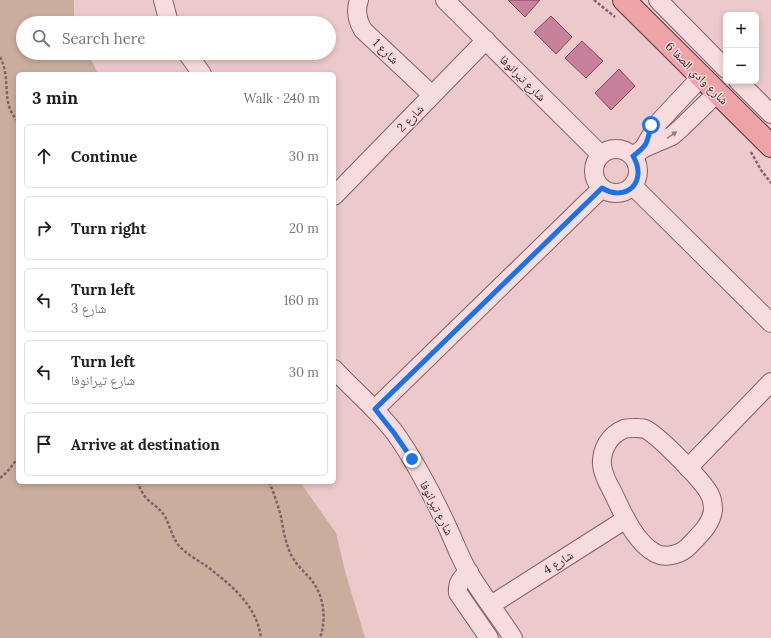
<!DOCTYPE html>
<meta charset="utf-8">
<style>
body{margin:0;font-family:Lora,"Noto Naskh Arabic",serif;background:#f6f6f6;color:#202124}
.controls{position:absolute;right:12px;top:12px;display:grid;overflow:hidden;border-radius:6px;box-shadow:0 2px 6px #0003}
.controls button{width:36px;height:36px;display:grid;place-items:center;padding:0;border:0;border-bottom:1px solid #e0e0e0;background:#fff;color:#202124;font:20px sans-serif}
.stop{position:absolute;width:12px;height:12px;margin:-9px;border:3px solid #1a73e8;border-radius:50%;background:#fff}
.stop.end{background:#1a73e8;border-color:#fff;box-shadow:0 1px 4px #0008}
.list{margin:0;padding:0;list-style:none}
h2{display:flex;justify-content:space-between;align-items:center;height:52px;margin:0;padding:0 16px;font-size:17px}
h2 small{font-size:13px;font-weight:400;color:#757577}
.list li{display:grid;grid-template-columns:26px 1fr auto;gap:12px;align-items:center;box-sizing:border-box;height:64px;margin:0 8px 8px;padding:0 8px;border:1px solid #e0e0e0;border-radius:6px}
.list b{display:block;font-size:15px;white-space:nowrap}
.list p{margin:0;font-size:13px;white-space:nowrap;color:#757577}
.list em{font-size:13px;font-style:normal;color:#757577}
.icon{flex:none;width:22px;height:22px;fill:none;stroke:currentColor;stroke-width:2;stroke-linecap:round;stroke-linejoin:round}
.map{position:relative;flex:none;width:771px;height:638px;overflow:hidden}
.search{position:absolute;background:#fff;box-shadow:0 2px 6px #0003;left:16px;top:16px;width:320px;height:44px;display:flex;align-items:center;gap:10px;box-sizing:border-box;padding:0 14px;border-radius:22px;color:#757577;font-size:15px}
.panel{position:absolute;background:#fff;box-shadow:0 2px 6px #0003;left:16px;top:72px;width:320px;height:412px;border-radius:6px}
.map>svg:first-child{display:block}
.grass{fill:#caad9d}
.building{fill:#c8819a;stroke:#86455d}
.lines{fill:none;stroke-linecap:round;stroke-linejoin:round}
.minor-casing{stroke:#885e68;stroke-width:20}
.major-casing{stroke:#56323d;stroke-width:24}
.path{stroke:#885e68;stroke-width:2.5;stroke-dasharray:3 2;stroke-linecap:butt}
.minor{stroke:#f7dcdd;stroke-width:18}
.major{stroke:#eda4a9;stroke-width:22}
.oneway{fill:#987e82}
.route{stroke:#1a73e8;stroke-width:5}
.labels{text-anchor:middle;dominant-baseline:central;stroke-width:3;stroke-linejoin:round;paint-order:stroke}
.street-label{font-size:12px;fill:#392128;stroke:#f4d8d9}
</style>
<div class="map">
<svg width="771" height="638" viewBox="0 0 771 638">
<rect width="100%" height="100%" fill="#ecc9cb"/>
<path class="grass" d="M 0,0 L 74,0 L 74,23 L 23,23 L 23,53 L 88,53 L 98,74 L 18,74 L 18,482 L 300,482 L 336,533 L 345,571 L 365,638 L 0,638 Z"/>
<g class="building">
<path d="M 508,0 L 540,0 L 525,17 Z"/>
<path d="M 551,16 L 572,37 L 556,54 L 534,32 Z"/>
<path d="M 582,41 L 603,61 L 586,78 L 565,58 Z"/>
<path d="M 619,69 L 635,86 L 611,110 L 595,93 Z"/>
</g>
<g class="lines">
<g class="minor-casing">
<g id="minor">
<path d="M 163,0 L 169,23"/>
<path d="M 359,0 C 355,11 357,20 363,30 L 432,95"/>
<path d="M 445,0 L 601,155"/>
<path d="M 658,0 L 726,69"/>
<path d="M 187,53 L 202,74"/>
<path d="M 738,81 L 771,114"/>
<path d="M 644,148 L 658,123 L 701,77"/>
<circle cx="616" cy="171" r="22"/>
<path d="M 633,156 L 644,148 L 672,136 L 681,128 L 717,93"/>
<path d="M 633,186 L 771,323"/>
<path d="M 334,196 L 486,40"/>
<path d="M 334,369 C 354,391 377,409 395,433 C 415,461 432,494 447,526 C 454,541 460,558 469,573 C 482,595 499,616 513,638"/>
<path d="M 375,409 L 602,188"/>
<path d="M 636,428 C 638,428 642,428 645,429 C 657,434 702,480 709,493 C 712,498 713,504 713,510 C 711,526 698,536 688,547 C 681,554 669,557 660,555 C 640,549 624,517 616,499 C 611,488 603,477 602,465 C 601,450 609,435 624,429 C 627,428 632,428 636,428 Z"/>
<path d="M 688,468 L 771,382"/>
<path d="M 469,572 C 461,578 457,583 458,593 L 489,638"/>
<path d="M 491,605 L 626,519"/>
</g>
</g>
<g class="major-casing">
<path id="major" d="M 624,0 L 771,146"/>
</g>
<g class="path">
<path d="M 594,0 L 615,17"/>
<path d="M 0,57 C 12,79 0,104 18,121"/>
<path d="M 751,152 L 761,170 L 771,183"/>
<path d="M 0,478 L 7,472 L 18,458"/>
<path d="M 137,482 C 140,488 143,495 148,500 C 154,505 159,508 164,515 C 170,525 172,538 180,547 C 187,554 197,560 205,565 C 230,584 257,605 261,638"/>
<path d="M 269,482 C 274,493 278,505 281,517 C 283,528 285,540 289,550 C 293,561 301,569 309,577 C 324,594 327,617 320,638"/>
</g>
<use href="#minor" class="minor"/>
<use href="#major" class="major"/>
</g>
<defs><path id="oneway-solid" d="M-6-.8H1V-3.2L6.5 0L1 3.2V.8H-6Z"/></defs>
<use class="oneway" href="#oneway-solid" transform="translate(672 135) rotate(-34)"/>
<g class="lines">
<path class="route" d="M 412,459 L 394,433 L 375,409 L 602,188 C 627,203 648,181 633,156 C 648,145 647,143 651,125"/>
</g>
<g class="labels">
<g class="street-label">
<text transform="translate(386 51) rotate(44)">شارع 1</text>
<text transform="translate(697 73) rotate(45)">شارع وادي الصفا 6</text>
<text transform="translate(523 78) rotate(45)">شارع تيرانوفا</text>
<text transform="translate(410 118) rotate(-46)">شارع 2</text>
<text transform="translate(437 508) rotate(63)">شارع تيرانوفا</text>
<text transform="translate(558 562) rotate(-32)">شارع 4</text>
</g>
</g>
</svg>
<div class="controls">
<button>+</button>
<button>−</button>
</div>
<div class="stop" style="left:651px;top:125px"></div>
<div class="stop end" style="left:412px;top:459px"></div>
<div class="search"><svg class="icon" aria-label="search" viewBox="0 0 24 24"><circle cx="10" cy="10" r="6"/><path d="M15 15l6 6"/></svg>Search here</div>
<section class="panel">
<h2>3 min<small>Walk · 240 m</small></h2>
<ul class="list">
<li><svg class="icon" aria-label="ahead" viewBox="0 0 24 24"><path d="M12 20V5M6 11l6-6 6 6"/></svg><div><b>Continue</b></div><em>30 m</em></li>
<li><svg class="icon" aria-label="right" viewBox="0 0 24 24"><path d="M7 20v-9h11M14 6l5 5-5 5"/></svg><div><b>Turn right</b></div><em>20 m</em></li>
<li><svg class="icon" aria-label="left" viewBox="0 0 24 24"><path d="M17 20v-9H6M10 6l-5 5 5 5"/></svg><div><b>Turn left</b><p>شارع 3</p></div><em>160 m</em></li>
<li><svg class="icon" aria-label="left" viewBox="0 0 24 24"><path d="M17 20v-9H6M10 6l-5 5 5 5"/></svg><div><b>Turn left</b><p>شارع تيرانوفا</p></div><em>30 m</em></li>
<li><svg class="icon" aria-label="arrive" viewBox="0 0 24 24"><path d="M6 21V4h12l-3 4 3 4H6"/></svg><div><b>Arrive at destination</b></div></li>
</ul>
</section>
</div>
